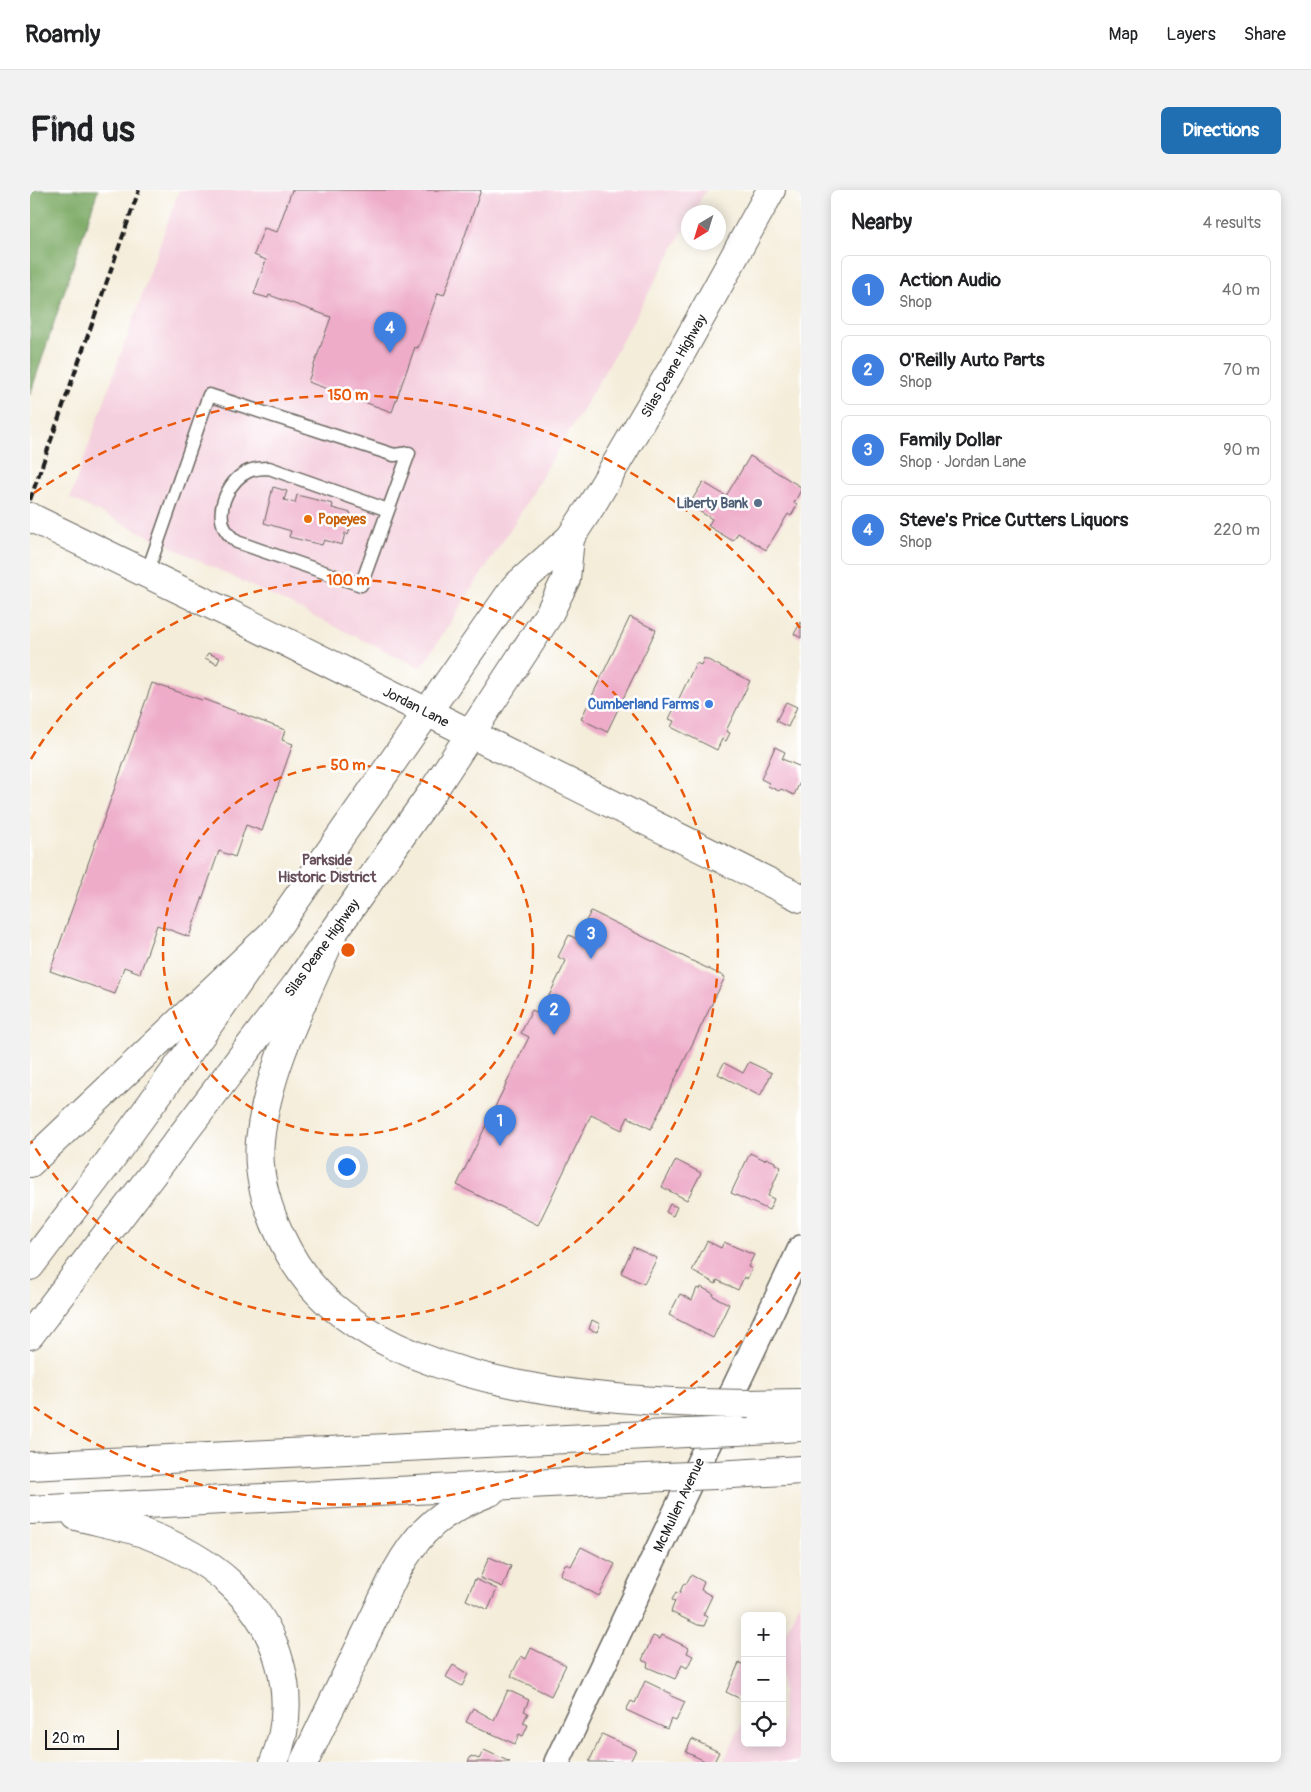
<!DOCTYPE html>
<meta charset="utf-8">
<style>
body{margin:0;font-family:Pangolin,sans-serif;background:#f2f2f2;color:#202124}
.controls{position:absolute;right:15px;bottom:15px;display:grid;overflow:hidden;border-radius:8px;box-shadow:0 2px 12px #0003}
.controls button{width:45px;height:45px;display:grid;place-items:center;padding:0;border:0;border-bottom:1px solid #e0e0e0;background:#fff;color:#202124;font:25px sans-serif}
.compass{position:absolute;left:651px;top:15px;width:45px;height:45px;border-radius:50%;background:#fff;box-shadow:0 2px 12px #0003;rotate:218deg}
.scale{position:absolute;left:15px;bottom:12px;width:74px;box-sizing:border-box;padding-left:5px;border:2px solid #1c1c1c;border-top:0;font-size:14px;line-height:18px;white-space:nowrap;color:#1c1c1c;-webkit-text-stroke:4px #fff;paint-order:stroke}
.you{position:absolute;left:316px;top:976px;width:18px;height:18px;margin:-12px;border:4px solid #fff;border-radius:50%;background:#1a73e8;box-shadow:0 0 0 8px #1a73e833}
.badge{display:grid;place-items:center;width:32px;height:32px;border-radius:50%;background:#1f6fb2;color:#fff;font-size:16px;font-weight:700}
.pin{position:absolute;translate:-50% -41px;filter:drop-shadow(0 1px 2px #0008)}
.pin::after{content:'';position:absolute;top:26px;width:18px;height:15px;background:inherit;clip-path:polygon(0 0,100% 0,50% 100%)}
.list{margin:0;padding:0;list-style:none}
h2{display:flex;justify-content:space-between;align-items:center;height:65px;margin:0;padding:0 20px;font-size:21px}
h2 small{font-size:16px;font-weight:400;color:#757577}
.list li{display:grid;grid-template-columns:32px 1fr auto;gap:15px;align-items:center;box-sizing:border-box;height:70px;margin:0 10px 10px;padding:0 10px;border:1px solid #e0e0e0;border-radius:8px}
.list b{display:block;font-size:19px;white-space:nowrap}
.list p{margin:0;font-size:16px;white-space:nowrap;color:#757577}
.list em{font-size:16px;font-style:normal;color:#757577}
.icon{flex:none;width:28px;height:28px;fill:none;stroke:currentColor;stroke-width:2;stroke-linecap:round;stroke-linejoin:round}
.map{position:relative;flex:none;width:771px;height:1572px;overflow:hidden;border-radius:8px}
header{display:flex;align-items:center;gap:30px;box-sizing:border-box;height:70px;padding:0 25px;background:#fff;border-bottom:1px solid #e0e0e0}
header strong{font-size:24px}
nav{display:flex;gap:28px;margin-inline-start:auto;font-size:18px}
.intro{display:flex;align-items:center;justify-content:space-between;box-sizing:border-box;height:120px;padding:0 30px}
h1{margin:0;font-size:35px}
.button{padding:12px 22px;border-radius:8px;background:#1f6fb2;color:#fff;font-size:18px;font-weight:700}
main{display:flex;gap:30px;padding:0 30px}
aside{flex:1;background:#fff;border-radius:8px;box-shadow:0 2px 12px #0003}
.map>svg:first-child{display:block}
.built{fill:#f4cfdd}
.forest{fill:#78a761;stroke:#4a623e}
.building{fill:#eeacc9}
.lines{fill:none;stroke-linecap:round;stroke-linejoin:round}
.service-casing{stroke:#68655e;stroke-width:15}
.minor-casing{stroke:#68655e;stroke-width:28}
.tertiary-casing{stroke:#68655e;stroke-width:30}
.secondary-casing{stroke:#68655e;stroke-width:30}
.primary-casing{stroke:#68655e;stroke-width:30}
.motorway-casing{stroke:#68655e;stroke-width:30}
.service{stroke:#fff;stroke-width:12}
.minor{stroke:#fff;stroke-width:25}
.tertiary{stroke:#fff;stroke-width:28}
.secondary{stroke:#fff;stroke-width:28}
.primary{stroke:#fff;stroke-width:28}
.motorway{stroke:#fff;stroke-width:28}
.rail{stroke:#1c1c1c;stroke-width:4;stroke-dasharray:8 4;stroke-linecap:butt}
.motorway-bridge-casing{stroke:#68655e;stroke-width:30;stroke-linecap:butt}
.motorway-bridge{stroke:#fff;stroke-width:28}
.ring{fill:none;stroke:#e8590c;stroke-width:2.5;stroke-dasharray:9 6}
.service-dot{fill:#5c6f8a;stroke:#fff;stroke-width:2}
.food-dot{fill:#e8710a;stroke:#fff;stroke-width:2}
.shop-dot{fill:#3f7fe0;stroke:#fff;stroke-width:2}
.labels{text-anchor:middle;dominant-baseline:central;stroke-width:5;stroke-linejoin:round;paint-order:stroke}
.street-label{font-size:14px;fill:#1c1c1c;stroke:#fff}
.service-label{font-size:14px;font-weight:bold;fill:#4e5e75;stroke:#fff;text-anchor:end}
.food-label{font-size:14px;font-weight:bold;fill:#c56008;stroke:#fff;text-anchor:start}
.shop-label{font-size:14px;font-weight:bold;fill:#366cbe;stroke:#fff;text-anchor:end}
.neighbourhood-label{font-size:15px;font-weight:bold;fill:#664e59;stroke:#fff}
.centre{fill:#e8590c;stroke:#fff;stroke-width:2.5}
.ring-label{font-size:15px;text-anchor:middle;font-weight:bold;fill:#e8590c;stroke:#fff;stroke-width:5;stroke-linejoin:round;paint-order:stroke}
</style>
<header>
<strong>Roamly</strong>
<nav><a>Map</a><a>Layers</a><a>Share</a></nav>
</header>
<div class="intro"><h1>Find us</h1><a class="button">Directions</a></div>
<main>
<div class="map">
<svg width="771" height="1572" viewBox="0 0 771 1572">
<rect width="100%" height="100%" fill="#fff"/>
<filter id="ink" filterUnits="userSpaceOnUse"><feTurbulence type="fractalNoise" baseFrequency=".02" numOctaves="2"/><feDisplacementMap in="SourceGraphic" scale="10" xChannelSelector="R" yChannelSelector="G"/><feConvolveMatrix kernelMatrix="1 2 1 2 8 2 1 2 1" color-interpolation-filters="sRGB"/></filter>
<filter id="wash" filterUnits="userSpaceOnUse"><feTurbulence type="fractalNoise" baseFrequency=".0096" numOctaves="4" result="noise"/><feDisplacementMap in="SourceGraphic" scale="20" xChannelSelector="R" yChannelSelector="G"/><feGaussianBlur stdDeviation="1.12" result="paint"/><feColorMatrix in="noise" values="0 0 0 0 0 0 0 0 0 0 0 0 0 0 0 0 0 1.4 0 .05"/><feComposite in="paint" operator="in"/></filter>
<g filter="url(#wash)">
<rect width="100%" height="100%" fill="#f4edda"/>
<g class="built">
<path d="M 149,0 L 676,0 L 664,22 L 658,22 L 658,32 L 574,183 L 485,332 L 391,478 L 40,308 Z"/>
<path d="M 771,1410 L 771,1572 L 693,1572 L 715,1527 L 715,1553 L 752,1553 L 752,1449 Z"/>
</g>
<path class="forest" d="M 0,0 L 68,0 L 0,205 Z"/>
<g id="blocks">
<g class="building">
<path d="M 262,0 L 451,0 L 414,105 L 408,103 L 388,158 L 385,157 L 362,222 L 278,192 L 301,127 L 239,105 L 238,108 L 224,104 L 236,70 L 224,65 L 234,38 L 247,42 Z"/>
<path d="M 720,266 L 771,297 L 771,300 L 764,313 L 767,315 L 761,326 L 758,324 L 736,360 L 708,343 L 703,351 L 678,336 L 682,329 L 659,315 L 673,292 L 696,306 Z"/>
<path d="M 243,297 L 257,301 L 254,310 L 265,313 L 267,305 L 303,314 L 302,318 L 321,323 L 318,331 L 322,332 L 318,345 L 315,343 L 312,355 L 294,350 L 292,355 L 259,347 L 261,341 L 234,333 Z"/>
<path d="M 600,427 L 626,440 L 577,542 L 551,529 Z"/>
<path d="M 771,432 L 771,448 L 764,444 Z"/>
<path d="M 178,463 L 190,468 L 187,474 L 175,468 Z"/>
<path d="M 674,468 L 720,491 L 696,541 L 700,543 L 696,551 L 692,549 L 687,560 L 641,537 L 644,531 L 639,529 L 666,473 L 671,475 Z"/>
<path d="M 122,493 L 172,510 L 173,509 L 255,540 L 252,550 L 263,554 L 232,641 L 216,635 L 205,667 L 189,661 L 159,747 L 127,735 L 110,783 L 94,777 L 85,804 L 20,781 Z"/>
<path d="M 756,512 L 767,517 L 758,537 L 746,531 Z"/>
<path d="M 745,557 L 755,562 L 752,569 L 771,577 L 771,590 L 764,605 L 751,599 L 749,601 L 738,596 L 739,593 L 731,589 Z"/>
<path d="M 561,721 L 695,787 L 621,939 L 598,927 L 592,940 L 561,925 L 508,1035 L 427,995 L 499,847 L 491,843 L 502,820 L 510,824 L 536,771 L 528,767 L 539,745 L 547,749 Z"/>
<path d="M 719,872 L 742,883 L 730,906 L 688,884 L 694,873 L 713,883 Z"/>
<path d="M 720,963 L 735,970 L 736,968 L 745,972 L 745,974 L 751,977 L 738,1006 L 744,1009 L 739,1020 L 701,1003 Z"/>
<path d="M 646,970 L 671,983 L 657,1010 L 632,997 Z"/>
<path d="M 640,1014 L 647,1017 L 643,1026 L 636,1022 Z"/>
<path d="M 677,1051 L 691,1058 L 694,1052 L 724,1065 L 718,1077 L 722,1079 L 717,1089 L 714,1087 L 708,1100 L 687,1090 L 686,1094 L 662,1081 Z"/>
<path d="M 603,1057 L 627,1068 L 614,1094 L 591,1083 Z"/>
<path d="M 671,1097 L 684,1104 L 683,1106 L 699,1114 L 683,1148 L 639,1125 L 650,1104 L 662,1110 L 667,1098 L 670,1100 Z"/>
<path d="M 562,1130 L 570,1134 L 567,1142 L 559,1139 Z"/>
<path d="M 551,1357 L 585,1374 L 569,1406 L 530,1385 L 535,1374 L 541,1376 Z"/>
<path d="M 459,1367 L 481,1376 L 473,1397 L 450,1388 Z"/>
<path d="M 661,1385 L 674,1392 L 671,1400 L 682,1406 L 673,1425 L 678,1427 L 674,1436 L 668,1435 L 641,1422 L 645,1411 L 642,1410 L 646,1402 L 649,1404 L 654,1393 L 656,1394 Z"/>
<path d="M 445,1389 L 467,1399 L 458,1420 L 436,1410 Z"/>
<path d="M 632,1445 L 659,1458 L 657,1463 L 663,1466 L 657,1478 L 652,1475 L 645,1489 L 617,1477 L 618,1473 L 612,1470 L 623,1446 L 630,1449 Z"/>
<path d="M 501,1458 L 536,1475 L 521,1506 L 481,1486 L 491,1466 L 496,1469 Z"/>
<path d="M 709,1473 L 715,1475 L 715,1511 L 696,1502 Z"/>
<path d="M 423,1475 L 438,1484 L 432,1496 L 416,1487 Z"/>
<path d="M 615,1491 L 642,1504 L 641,1506 L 655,1512 L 646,1531 L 641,1529 L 637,1539 L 596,1520 L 601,1511 L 605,1513 Z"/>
<path d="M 478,1500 L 499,1510 L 494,1521 L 498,1523 L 493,1533 L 498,1535 L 493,1546 L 489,1544 L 485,1554 L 436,1532 L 443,1518 L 464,1530 Z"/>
<path d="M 572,1544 L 606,1560 L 600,1572 L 559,1572 Z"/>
<path d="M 662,1549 L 689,1562 L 684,1572 L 677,1572 L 656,1562 Z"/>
<path d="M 454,1560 L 480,1572 L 438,1572 L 441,1566 L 449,1569 Z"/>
</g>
</g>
</g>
<g filter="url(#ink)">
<use href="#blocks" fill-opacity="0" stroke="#68655e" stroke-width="1"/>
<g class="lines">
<g class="service-casing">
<path id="service" d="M 117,383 L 179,205 L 364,265 L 379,263 L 331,395 L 207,352 C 202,348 197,344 194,337 C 186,317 200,289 219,281 C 226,278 232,278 239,278 L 358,320"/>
</g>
<g class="minor-casing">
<path id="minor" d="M 527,1572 L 771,1058"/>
</g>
<g class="tertiary-casing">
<path id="tertiary" d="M 0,327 L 198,423 L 397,522"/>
</g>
<g class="secondary-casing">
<path id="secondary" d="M 397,522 L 771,708"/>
</g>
<g class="primary-casing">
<g id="primary">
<path d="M 0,1076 L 75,977 L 177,837 L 484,398 L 540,348 L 563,313 L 650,165 L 741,0"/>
<path d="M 0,1145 L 267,794 L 403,601 L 519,424 L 536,389 L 540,348"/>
</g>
</g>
<g class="motorway-casing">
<g id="motorway">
<path d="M 302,745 C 274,811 237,879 230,951 C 227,983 237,1018 251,1047 C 265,1077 285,1104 312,1124 C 404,1195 557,1209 670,1213"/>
<path d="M 0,973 L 241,745"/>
<path d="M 719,1214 L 771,1213"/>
<path d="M 707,1241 L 771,1237"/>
<path d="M 0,1276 L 656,1243"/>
<path d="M 686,1285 L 771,1280"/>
<path d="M 0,1320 L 635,1287"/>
<path d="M 46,1326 C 69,1332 94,1336 116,1344 C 178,1367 233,1408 250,1474 C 259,1507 257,1541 244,1572"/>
<path d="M 274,1572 L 366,1382 C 390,1338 413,1320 460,1302"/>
</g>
</g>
<use href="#service" class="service"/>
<use href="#minor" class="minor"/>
<use href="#tertiary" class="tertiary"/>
<use href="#secondary" class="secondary"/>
<use href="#primary" class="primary"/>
<use href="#motorway" class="motorway"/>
<path class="rail" d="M 0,310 L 109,0"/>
<g class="motorway-bridge-casing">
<g id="motorway-bridge">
<path d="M 670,1213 L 719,1214"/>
<path d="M 656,1243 L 707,1241"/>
<path d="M 635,1287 L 686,1285"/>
</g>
</g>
<use href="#motorway-bridge" class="motorway-bridge"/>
</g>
</g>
<g class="ring">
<circle cx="318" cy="760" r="185"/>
<path d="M1 569A370 370 0 1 1 1 951"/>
<path d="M770 1082A555 555 0 0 1 4 1217M4 303A555 555 0 0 1 770 438"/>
</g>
<circle class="service-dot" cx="728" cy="313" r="5"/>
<circle class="food-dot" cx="278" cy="329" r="5"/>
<circle class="shop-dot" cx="679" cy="514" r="5"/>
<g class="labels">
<g class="street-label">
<text transform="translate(644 176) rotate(-60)">Silas Deane Highway</text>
<text transform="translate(386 517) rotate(27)">Jordan Lane</text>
<text transform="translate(292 758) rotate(-54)">Silas Deane Highway</text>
<text transform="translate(649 1315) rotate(-65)">McMullen Avenue</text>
</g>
<g class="service-label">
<text x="718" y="313">Liberty Bank</text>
</g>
<g class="food-label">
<text x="288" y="329">Popeyes</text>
</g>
<g class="shop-label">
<text x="669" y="514">Cumberland Farms</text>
</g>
<g class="neighbourhood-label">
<text x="297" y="670">Parkside<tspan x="297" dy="17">Historic District</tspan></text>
</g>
</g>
<circle cx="318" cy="760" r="8" class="centre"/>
<g class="ring-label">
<text x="318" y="210">150 m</text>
<text x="318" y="395">100 m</text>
<text x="318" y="580">50 m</text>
</g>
</svg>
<div class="controls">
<button>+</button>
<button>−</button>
<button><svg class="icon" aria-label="locate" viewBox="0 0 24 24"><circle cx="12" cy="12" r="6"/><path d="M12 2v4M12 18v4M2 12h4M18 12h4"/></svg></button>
</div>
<svg class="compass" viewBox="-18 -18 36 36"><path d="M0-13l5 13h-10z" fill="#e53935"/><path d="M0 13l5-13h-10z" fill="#757577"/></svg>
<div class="scale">20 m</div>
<div class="you"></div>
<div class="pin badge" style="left:470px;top:956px;background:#3f7fe0">1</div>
<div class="pin badge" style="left:524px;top:845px;background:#3f7fe0">2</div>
<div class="pin badge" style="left:561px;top:769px;background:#3f7fe0">3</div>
<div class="pin badge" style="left:360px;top:163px;background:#3f7fe0">4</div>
</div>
<aside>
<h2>Nearby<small>4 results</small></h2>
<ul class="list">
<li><span class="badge" style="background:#3f7fe0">1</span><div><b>Action Audio</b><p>Shop</p></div><em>40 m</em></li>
<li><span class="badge" style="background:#3f7fe0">2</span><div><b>O'Reilly Auto Parts</b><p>Shop</p></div><em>70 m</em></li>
<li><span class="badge" style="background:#3f7fe0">3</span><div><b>Family Dollar</b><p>Shop · Jordan Lane</p></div><em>90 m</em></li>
<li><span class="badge" style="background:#3f7fe0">4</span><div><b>Steve's Price Cutters Liquors</b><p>Shop</p></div><em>220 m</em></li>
</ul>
</aside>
</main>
